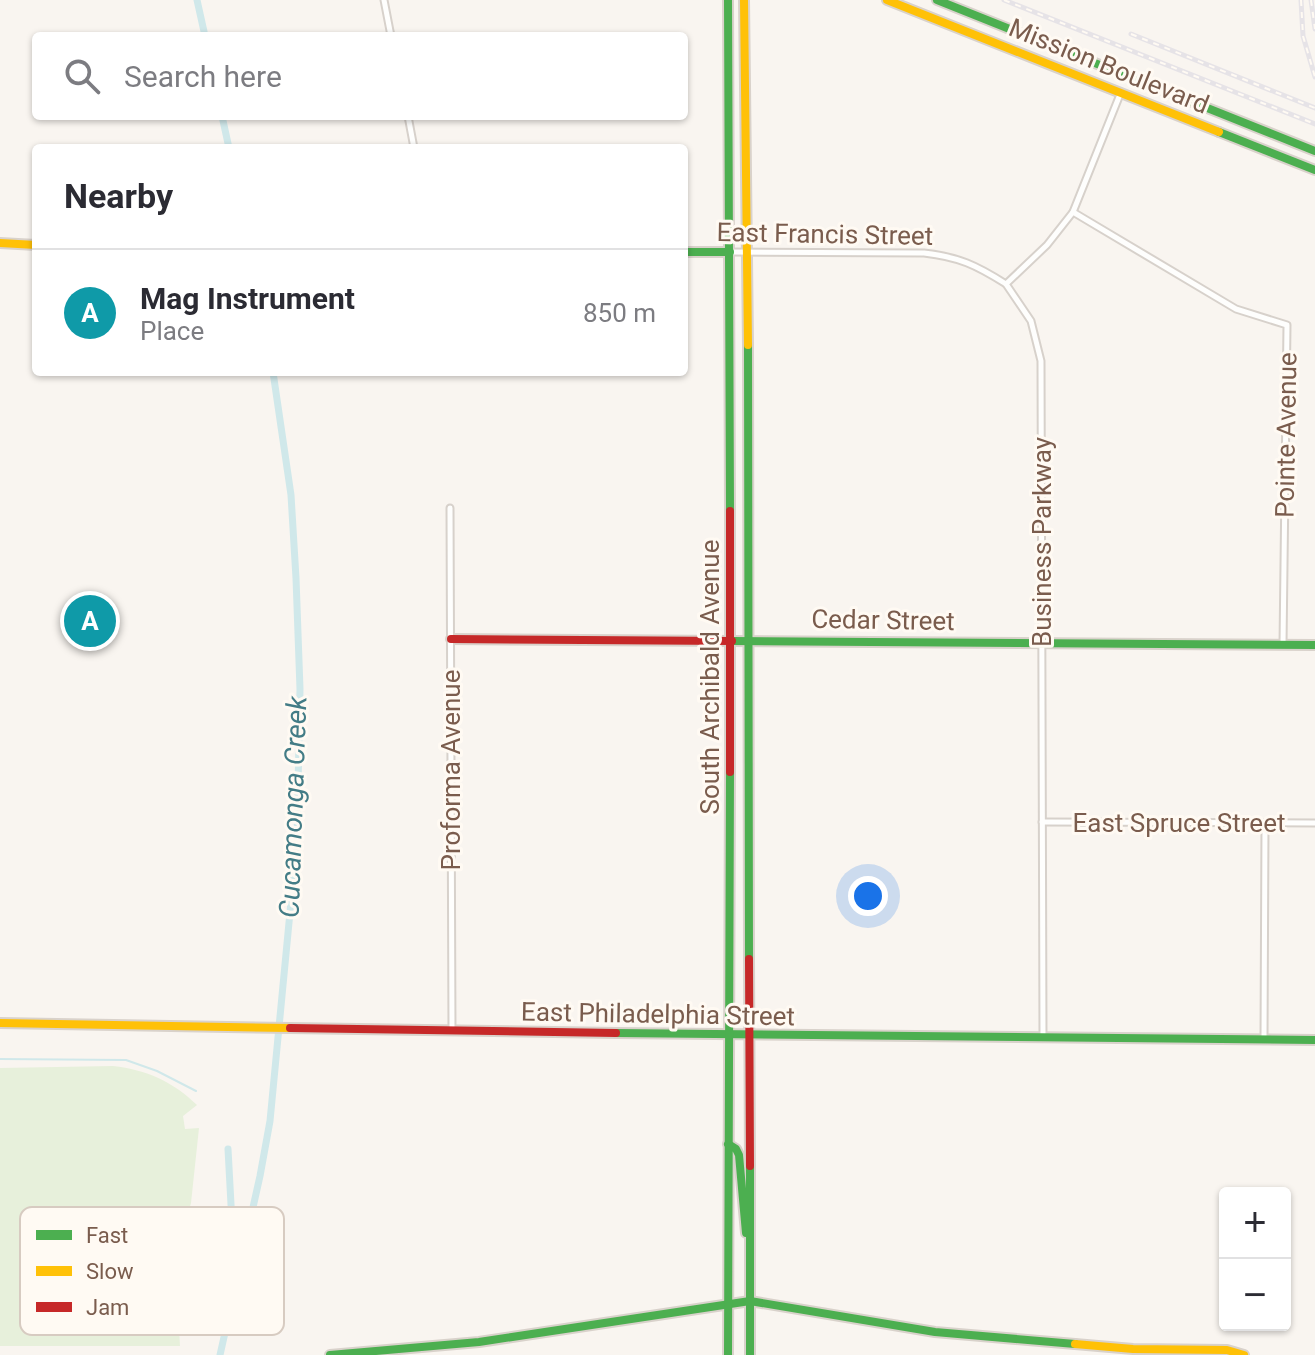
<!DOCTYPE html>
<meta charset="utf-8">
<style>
body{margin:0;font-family:Roboto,sans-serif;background:#f7f7f7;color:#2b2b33}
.controls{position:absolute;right:24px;bottom:24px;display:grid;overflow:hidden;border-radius:8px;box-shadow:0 2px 6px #0004}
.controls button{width:72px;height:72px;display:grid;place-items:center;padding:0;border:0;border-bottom:2px solid #e1e1e2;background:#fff;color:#2b2b33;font:40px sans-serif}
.you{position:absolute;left:868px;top:896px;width:28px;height:28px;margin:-20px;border:6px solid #fff;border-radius:50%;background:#1a73e8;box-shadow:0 0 0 12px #1a73e833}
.badge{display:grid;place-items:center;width:52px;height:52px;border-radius:50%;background:#625958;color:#fff;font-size:26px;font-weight:700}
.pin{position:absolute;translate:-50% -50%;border:4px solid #fff;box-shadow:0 2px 8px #0006}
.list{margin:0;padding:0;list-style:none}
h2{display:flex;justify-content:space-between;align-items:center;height:104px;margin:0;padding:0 32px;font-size:34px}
h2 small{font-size:26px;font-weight:400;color:#7c7c81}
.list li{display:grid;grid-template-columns:52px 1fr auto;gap:24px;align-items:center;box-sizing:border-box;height:128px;padding:0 32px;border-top:2px solid #e1e1e2}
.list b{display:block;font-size:30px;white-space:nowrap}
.list p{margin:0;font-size:26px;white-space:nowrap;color:#7c7c81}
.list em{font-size:26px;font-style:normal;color:#7c7c81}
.icon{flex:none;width:44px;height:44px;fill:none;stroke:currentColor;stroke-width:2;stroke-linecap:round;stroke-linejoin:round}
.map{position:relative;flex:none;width:1315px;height:1355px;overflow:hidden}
.search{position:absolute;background:#fff;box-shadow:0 2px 6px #0004;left:32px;top:32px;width:656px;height:88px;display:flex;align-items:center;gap:20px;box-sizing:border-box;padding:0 28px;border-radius:8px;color:#7c7c81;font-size:30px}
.panel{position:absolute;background:#fff;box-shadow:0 2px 6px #0004;left:32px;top:144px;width:656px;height:232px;border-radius:8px}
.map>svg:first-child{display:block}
.green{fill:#e7f0db}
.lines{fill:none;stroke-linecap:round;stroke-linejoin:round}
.stream{stroke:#d0e8ea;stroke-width:2}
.canal{stroke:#d0e8ea;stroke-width:7}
.street-casing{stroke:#d7d1cb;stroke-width:9}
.fast-casing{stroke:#d9d2cb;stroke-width:12}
.slow-casing{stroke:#d9d2cb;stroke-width:12}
.jam-casing{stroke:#d9d2cb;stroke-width:12}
.street{stroke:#fefefd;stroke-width:5}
.fast{stroke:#4caf50;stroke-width:8}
.slow{stroke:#ffc107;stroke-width:8}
.jam{stroke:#c62828;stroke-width:8}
.rail-casing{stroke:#e6e3e7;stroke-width:5}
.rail{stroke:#fffaf3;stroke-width:2;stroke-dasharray:6;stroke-linecap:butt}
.labels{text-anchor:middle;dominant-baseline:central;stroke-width:6;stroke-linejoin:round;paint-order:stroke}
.street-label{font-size:26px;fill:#7a5c4d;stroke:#fffaf3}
.water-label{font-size:28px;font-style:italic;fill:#437c86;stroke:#fffaf3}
.key{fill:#fffaf3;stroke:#d7cbc1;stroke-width:2}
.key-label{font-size:22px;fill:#7a5c4d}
</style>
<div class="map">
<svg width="1315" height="1355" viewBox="0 0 1315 1355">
<rect width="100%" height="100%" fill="#f9f5f0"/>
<path class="green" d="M 113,1066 C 147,1070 172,1081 197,1105 L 183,1116 L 185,1129 L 199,1128 L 191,1203 L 182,1234 L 176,1273 L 180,1346 L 0,1346 L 0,1068 Z"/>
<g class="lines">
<path class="stream" d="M 0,1059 L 126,1060 L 157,1071 L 196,1091"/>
<g class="canal">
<path d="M 197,0 L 205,36"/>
<path d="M 222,116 L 229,148"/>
<path d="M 228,1149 L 235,1278"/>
<path d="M 220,1355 L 260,1176 L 270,1121 L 297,839 L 300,689 L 296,578 L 291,495 L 273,372"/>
</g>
<g class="street-casing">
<g id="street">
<path d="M 384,0 L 391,36"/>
<path d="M 408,116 L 414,148"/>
<path d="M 1073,212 L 1236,309 L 1287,325 L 1283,645"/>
<path d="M 730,252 L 924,253 C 959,257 976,265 1006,284"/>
<path d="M 450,508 L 452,1031"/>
<path d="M 1042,822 L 1315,823"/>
<path d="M 1043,1038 L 1041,361 L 1031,321 L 1006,284 L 1047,245 L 1073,212 L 1121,92"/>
<path d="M 1264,1039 L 1265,823"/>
</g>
</g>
<g class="fast-casing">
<g id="fast">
<path d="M 728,0 L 730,511"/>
<path d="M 937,0 L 1315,151"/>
<path d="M 1219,132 L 1315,170"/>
<path d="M 684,252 L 730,252"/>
<path d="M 748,345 L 749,959"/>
<path d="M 732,641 L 1315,645"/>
<path d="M 616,1033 L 1315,1040"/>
<path d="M 728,1144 L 736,1149 L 739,1155 L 746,1233"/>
<path d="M 750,1166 L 750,1355"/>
<path d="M 330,1355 L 479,1342 L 750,1301 L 935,1332 L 1075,1344"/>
<path d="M 728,1355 L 730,772"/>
</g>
</g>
<g class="slow-casing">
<g id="slow">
<path d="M 744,0 L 748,345"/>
<path d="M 887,0 L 1219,132"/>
<path d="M 0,243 L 36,245"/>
<path d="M 0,1023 L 290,1028"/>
<path d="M 1075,1344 L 1133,1349 L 1227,1350 L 1244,1355"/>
</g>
</g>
<g class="jam-casing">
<g id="jam">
<path d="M 451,639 L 732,641"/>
<path d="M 730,772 L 730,511"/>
<path d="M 749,959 L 750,1166"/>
<path d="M 290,1028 L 616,1033"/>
</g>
</g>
<use href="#street" class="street"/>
<use href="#fast" class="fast"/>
<use href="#slow" class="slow"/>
<use href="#jam" class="jam"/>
<g class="rail-casing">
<g id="rail">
<path d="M 1004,0 L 1315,124"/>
<path d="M 1301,0 L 1303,36 L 1315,77"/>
<path d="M 1311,0 L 1315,29"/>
<path d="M 1131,34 L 1315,108"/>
</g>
</g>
<use href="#rail" class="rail"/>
</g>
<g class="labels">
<g class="street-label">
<text transform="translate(1109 66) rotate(22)">Mission Boulevard</text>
<text transform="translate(825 234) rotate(1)">East Francis Street</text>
<text transform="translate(1286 435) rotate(-89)">Pointe Avenue</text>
<text transform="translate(1042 542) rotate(-90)">Business Parkway</text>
<text transform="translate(883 620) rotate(1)">Cedar Street</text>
<text transform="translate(710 677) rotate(-90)">South Archibald Avenue</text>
<text transform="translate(451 770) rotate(-90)">Proforma Avenue</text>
<text x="1179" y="823">East Spruce Street</text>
<text transform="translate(658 1014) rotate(1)">East Philadelphia Street</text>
</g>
<g class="water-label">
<text transform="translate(293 807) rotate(-88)">Cucamonga Creek</text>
</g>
</g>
<rect x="20" y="1207" width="264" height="128" rx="12" class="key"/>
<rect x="36" y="1230" width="36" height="10" fill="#4caf50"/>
<rect x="36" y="1266" width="36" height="10" fill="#ffc107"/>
<rect x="36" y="1302" width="36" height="10" fill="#c62828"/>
<g class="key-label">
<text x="86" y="1243">Fast</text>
<text x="86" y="1279">Slow</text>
<text x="86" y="1315">Jam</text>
</g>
</svg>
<div class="controls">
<button>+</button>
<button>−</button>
</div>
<div class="you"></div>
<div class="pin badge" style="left:90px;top:621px;background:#0f9aa8">A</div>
<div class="search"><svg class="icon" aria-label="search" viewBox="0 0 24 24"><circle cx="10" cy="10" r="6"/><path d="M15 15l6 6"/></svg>Search here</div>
<section class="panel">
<h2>Nearby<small></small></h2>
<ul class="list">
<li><span class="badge" style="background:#0f9aa8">A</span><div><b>Mag Instrument</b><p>Place</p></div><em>850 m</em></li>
</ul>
</section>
</div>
